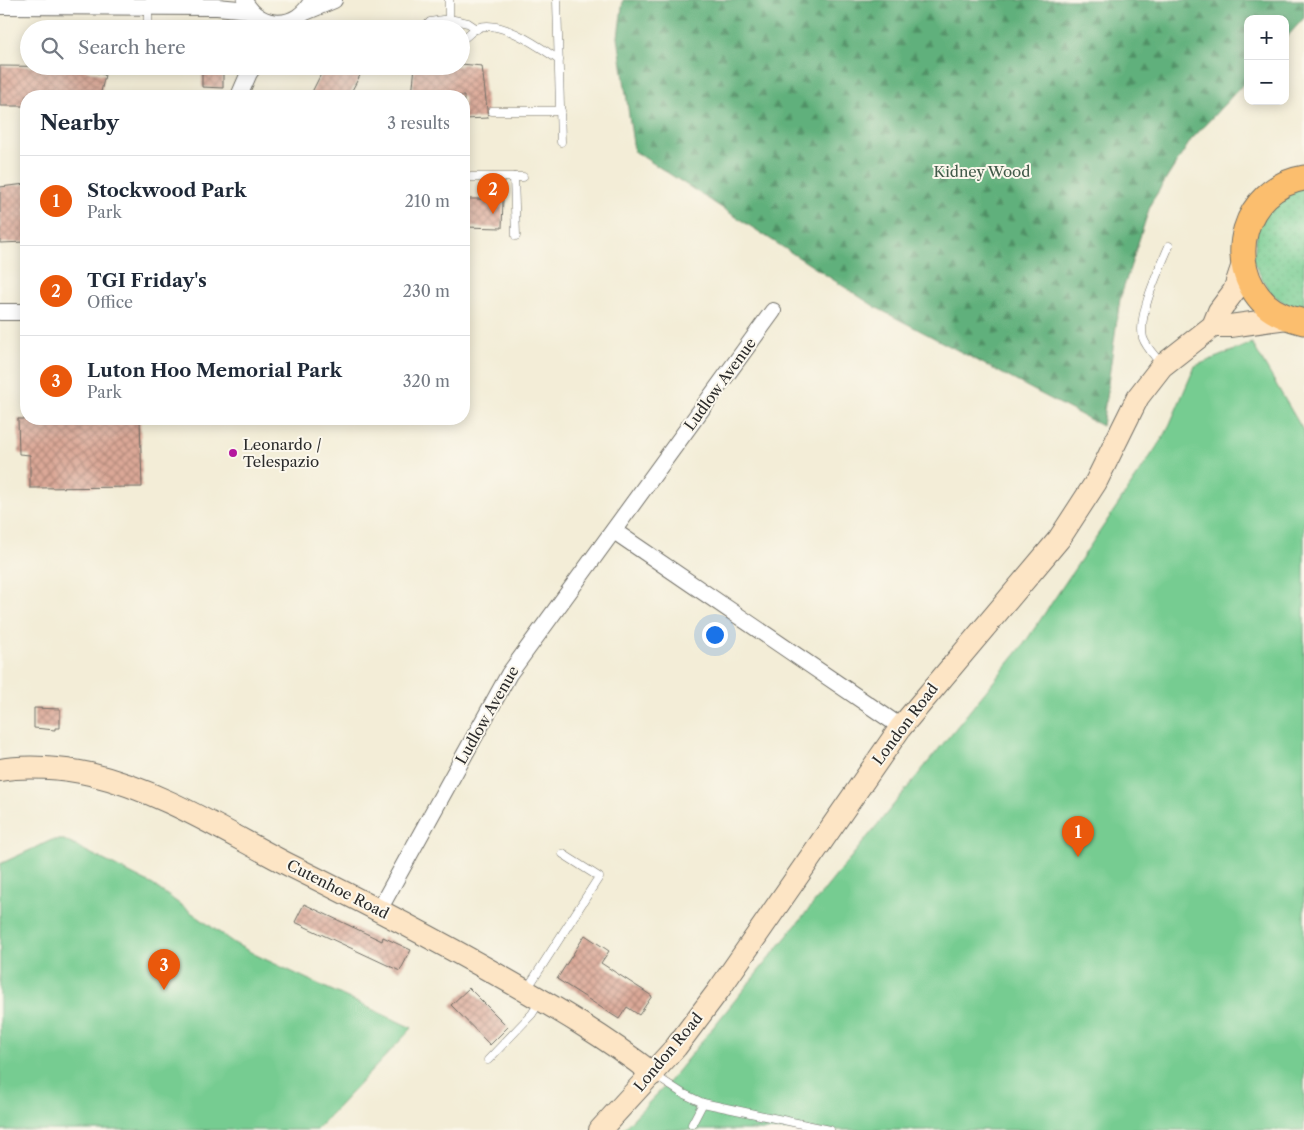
<!DOCTYPE html>
<meta charset="utf-8">
<style>
body{margin:0;font-family:"Libre Caslon Text",serif;background:#f2f2f3;color:#1f2937}
.controls{position:absolute;right:15px;top:15px;display:grid;overflow:hidden;border-radius:10px;box-shadow:0 2px 12px #0003}
.controls button{width:45px;height:45px;display:grid;place-items:center;padding:0;border:0;border-bottom:1px solid #e0e1e3;background:#fff;color:#1f2937;font:25px sans-serif}
.you{position:absolute;left:714px;top:634px;width:18px;height:18px;margin:-12px;border:4px solid #fff;border-radius:50%;background:#1a73e8;box-shadow:0 0 0 8px #1a73e833}
.badge{display:grid;place-items:center;width:32px;height:32px;border-radius:50%;background:#ea580c;color:#fff;font-size:16px;font-weight:700}
.pin{position:absolute;translate:-50% -41px;filter:drop-shadow(0 1px 2px #0008)}
.pin::after{content:'';position:absolute;top:26px;width:18px;height:15px;background:inherit;clip-path:polygon(0 0,100% 0,50% 100%)}
.list{margin:0;padding:0;list-style:none}
h2{display:flex;justify-content:space-between;align-items:center;height:65px;margin:0;padding:0 20px;font-size:21px}
h2 small{font-size:16px;font-weight:400;color:#747a83}
.list li{display:grid;grid-template-columns:32px 1fr auto;gap:15px;align-items:center;box-sizing:border-box;height:90px;padding:0 20px;border-top:1px solid #e0e1e3}
.list b{display:block;font-size:19px;white-space:nowrap}
.list p{margin:0;font-size:16px;white-space:nowrap;color:#747a83}
.list em{font-size:16px;font-style:normal;color:#747a83}
.icon{flex:none;width:28px;height:28px;fill:none;stroke:currentColor;stroke-width:2;stroke-linecap:round;stroke-linejoin:round}
.map{position:relative;flex:none;width:1304px;height:1130px;overflow:hidden}
.search{position:absolute;background:#fff;box-shadow:0 2px 12px #0003;left:20px;top:20px;width:450px;height:55px;display:flex;align-items:center;gap:12px;box-sizing:border-box;padding:0 18px;border-radius:28px;color:#747a83;font-size:19px}
.panel{position:absolute;background:#fff;box-shadow:0 2px 12px #0003;left:20px;top:90px;width:450px;height:335px;border-radius:20px}
.map>svg:first-child{display:block}
.grass{fill:url(#grass-dots);stroke:#507c5e}
.forest{fill:url(#forest-firs);stroke:#466e53}
.park{fill:#76cc91;stroke:#507c5e}
.building{fill:url(#building-cross-hatch)}
.lines{fill:none;stroke-linecap:round;stroke-linejoin:round}
.lane-casing{stroke:#716f67;stroke-width:9}
.street-casing{stroke:#716f67;stroke-width:18}
.secondary-casing{stroke:#716f67;stroke-width:24}
.primary-casing{stroke:#716f67;stroke-width:27}
.lane{stroke:#fff;stroke-width:8}
.street{stroke:#fff;stroke-width:16}
.secondary{stroke:#fde5c5;stroke-width:22}
.primary{stroke:#fbbe6e;stroke-width:25}
.poi-dot{fill:#b5179e;stroke:#fbf7ec;stroke-width:2}
.labels{text-anchor:middle;dominant-baseline:central;stroke-width:4;stroke-linejoin:round;paint-order:stroke}
.park-label{font-size:15px;fill:#425b4a;stroke:#fbf7ec}
.street-label{font-size:15px;fill:#2b2b2b;stroke:#fbf7ec}
.poi-label{font-size:15px;fill:#2b2b2b;stroke:#fbf7ec;text-anchor:start}
</style>
<div class="map">
<svg width="1304" height="1130" viewBox="0 0 1304 1130">
<defs>
<pattern id="grass-dots" width="8" height="8" patternUnits="userSpaceOnUse" patternTransform="scale(1.25)"><rect width="8" height="8" fill="#76cc91"/><path d="M2 2h.1M6 6h.1" fill="none" stroke="#66af7d" stroke-width="1.8" stroke-linecap="round"/></pattern>
<pattern id="forest-firs" width="22" height="20" patternUnits="userSpaceOnUse" patternTransform="scale(1.25)"><rect width="22" height="20" fill="#60b07b"/><path d="M5 1l3.5 6h-7zM16 11l3.5 6h-7z" fill="#4f8f65"/></pattern>
<pattern id="building-cross-hatch" width="8" height="8" patternUnits="userSpaceOnUse" patternTransform="scale(1.25)"><rect width="8" height="8" fill="#dba897"/><path d="M0 0l8 8M0 8l8-8" fill="none" stroke="#b2897b"/></pattern>
</defs>
<rect width="100%" height="100%" fill="#fbf7ec"/>
<filter id="ink" filterUnits="userSpaceOnUse"><feTurbulence type="fractalNoise" baseFrequency=".02" numOctaves="2"/><feDisplacementMap in="SourceGraphic" scale="10" xChannelSelector="R" yChannelSelector="G"/><feConvolveMatrix kernelMatrix="1 2 1 2 8 2 1 2 1" color-interpolation-filters="sRGB"/></filter>
<filter id="wash" filterUnits="userSpaceOnUse"><feTurbulence type="fractalNoise" baseFrequency=".0096" numOctaves="4" result="noise"/><feDisplacementMap in="SourceGraphic" scale="20" xChannelSelector="R" yChannelSelector="G"/><feGaussianBlur stdDeviation="1.12" result="paint"/><feColorMatrix in="noise" values="0 0 0 0 0 0 0 0 0 0 0 0 0 0 0 0 0 1.4 0 .05"/><feComposite in="paint" operator="in"/></filter>
<g filter="url(#wash)">
<rect width="100%" height="100%" fill="#f3edd7"/>
<path class="grass" d="M 1304,184 L 1304,311 L 1290,307 L 1270,293 L 1253,262 L 1259,216 Z"/>
<path class="forest" d="M 623,0 L 1304,0 L 1304,18 L 1285,39 L 1285,19 L 1248,19 L 1248,79 L 1191,140 L 1151,203 L 1120,299 L 1102,426 L 877,308 L 634,151 L 618,37 Z"/>
<g class="park">
<path d="M 1252,343 L 1304,432 L 1304,1130 L 622,1130 L 667,1084 L 1024,644 L 1166,433 L 1195,366 Z"/>
<path d="M 52,840 L 64,840 L 153,885 L 234,943 L 256,955 L 412,1028 L 316,1130 L 0,1130 L 0,864 Z"/>
</g>
<g id="blocks">
<g class="building">
<path d="M 461,64 L 482,66 L 488,118 L 464,119 L 464,96 L 412,96 L 415,66 L 461,66 Z"/>
<path d="M 0,66 L 86,67 L 86,70 L 105,75 L 100,96 L 26,96 L 26,106 L 0,106 Z"/>
<path d="M 202,66 L 223,66 L 223,88 L 202,87 Z"/>
<path d="M 325,66 L 365,66 L 349,96 L 310,96 Z"/>
<path d="M 26,184 L 26,242 L 0,243 L 0,187 Z"/>
<path d="M 464,199 L 503,199 L 502,228 L 464,227 Z"/>
<path d="M 18,419 L 140,419 L 142,487 L 30,488 L 30,455 L 19,454 Z"/>
<path d="M 34,708 L 60,709 L 60,728 L 55,728 L 55,730 L 34,728 Z"/>
<path d="M 304,904 L 382,941 L 383,937 L 411,950 L 400,971 L 295,922 Z"/>
<path d="M 585,935 L 609,951 L 601,963 L 652,996 L 639,1015 L 627,1007 L 619,1019 L 557,979 Z"/>
<path d="M 469,988 L 508,1027 L 490,1045 L 451,1005 Z"/>
</g>
</g>
</g>
<g filter="url(#ink)">
<use href="#blocks" fill-opacity="0" stroke="#716f67" stroke-width="1"/>
<g class="lines">
<g class="lane-casing">
<g id="lane">
<path d="M 557,0 L 561,142"/>
<path d="M 148,7 L 148,29"/>
<path d="M 449,19 L 468,23 L 477,29"/>
<path d="M 424,29 L 430,22 L 449,19 L 449,0"/>
<path d="M 461,40 C 467,37 471,31 477,28 C 500,18 541,48 559,60"/>
<path d="M 492,111 L 561,111"/>
<path d="M 464,177 L 523,177"/>
<path d="M 514,177 L 516,236"/>
<path d="M 1161,364 C 1155,356 1146,347 1143,338 C 1137,315 1160,268 1169,246"/>
<path d="M 527,989 L 599,877 L 563,854"/>
<path d="M 488,1060 L 532,1014 L 540,1001"/>
<path d="M 654,1075 L 682,1093 L 703,1103 L 830,1130"/>
<path d="M 692,1124 L 703,1103"/>
</g>
</g>
<g class="street-casing">
<g id="street">
<path d="M 245,2 C 260,30 298,30 312,0"/>
<path d="M 0,6 L 217,7 L 249,10"/>
<path d="M 303,13 L 334,0"/>
<path d="M 239,96 L 249,73 L 254,66"/>
<path d="M 0,312 L 26,312"/>
<path d="M 614,531 L 901,727"/>
<path d="M 379,910 L 509,674 L 773,311"/>
</g>
</g>
<g class="secondary-casing">
<g id="secondary">
<path d="M 1213,326 L 1230,326 L 1287,318"/>
<path d="M 0,770 C 27,765 63,768 90,774 C 162,791 225,832 289,865 C 362,901 433,938 503,978 C 554,1007 606,1037 653,1074"/>
<path d="M 600,1130 L 676,1047 L 718,991 L 901,727 L 1059,539 L 1096,482 L 1138,397 L 1162,366 L 1213,326 L 1219,311 L 1234,291 L 1243,264"/>
</g>
</g>
<g class="primary-casing">
<path id="primary" d="M 1304,178 C 1244,188 1222,263 1266,305 C 1276,314 1291,319 1304,322"/>
</g>
<use href="#lane" class="lane"/>
<use href="#street" class="street"/>
<use href="#secondary" class="secondary"/>
<use href="#primary" class="primary"/>
</g>
</g>
<circle class="poi-dot" cx="233" cy="453" r="5"/>
<g class="labels">
<g class="park-label">
<text x="982" y="171">Kidney Wood</text>
</g>
<g class="street-label">
<text transform="translate(720 384) rotate(-54)">Ludlow Avenue</text>
<text transform="translate(487 715) rotate(-60)">Ludlow Avenue</text>
<text transform="translate(905 724) rotate(-53)">London Road</text>
<text transform="translate(338 889) rotate(27)">Cutenhoe Road</text>
<text transform="translate(668 1052) rotate(-50)">London Road</text>
</g>
<g class="poi-label">
<text x="243" y="444">Leonardo /<tspan x="243" dy="17">Telespazio</tspan></text>
</g>
</g>
</svg>
<div class="controls">
<button>+</button>
<button>−</button>
</div>
<div class="you"></div>
<div class="pin badge" style="left:1078px;top:857px">1</div>
<div class="pin badge" style="left:493px;top:214px">2</div>
<div class="pin badge" style="left:164px;top:990px">3</div>
<div class="search"><svg class="icon" aria-label="search" viewBox="0 0 24 24"><circle cx="10" cy="10" r="6"/><path d="M15 15l6 6"/></svg>Search here</div>
<section class="panel">
<h2>Nearby<small>3 results</small></h2>
<ul class="list">
<li><span class="badge">1</span><div><b>Stockwood Park</b><p>Park</p></div><em>210 m</em></li>
<li><span class="badge">2</span><div><b>TGI Friday's</b><p>Office</p></div><em>230 m</em></li>
<li><span class="badge">3</span><div><b>Luton Hoo Memorial Park</b><p>Park</p></div><em>320 m</em></li>
</ul>
</section>
</div>
